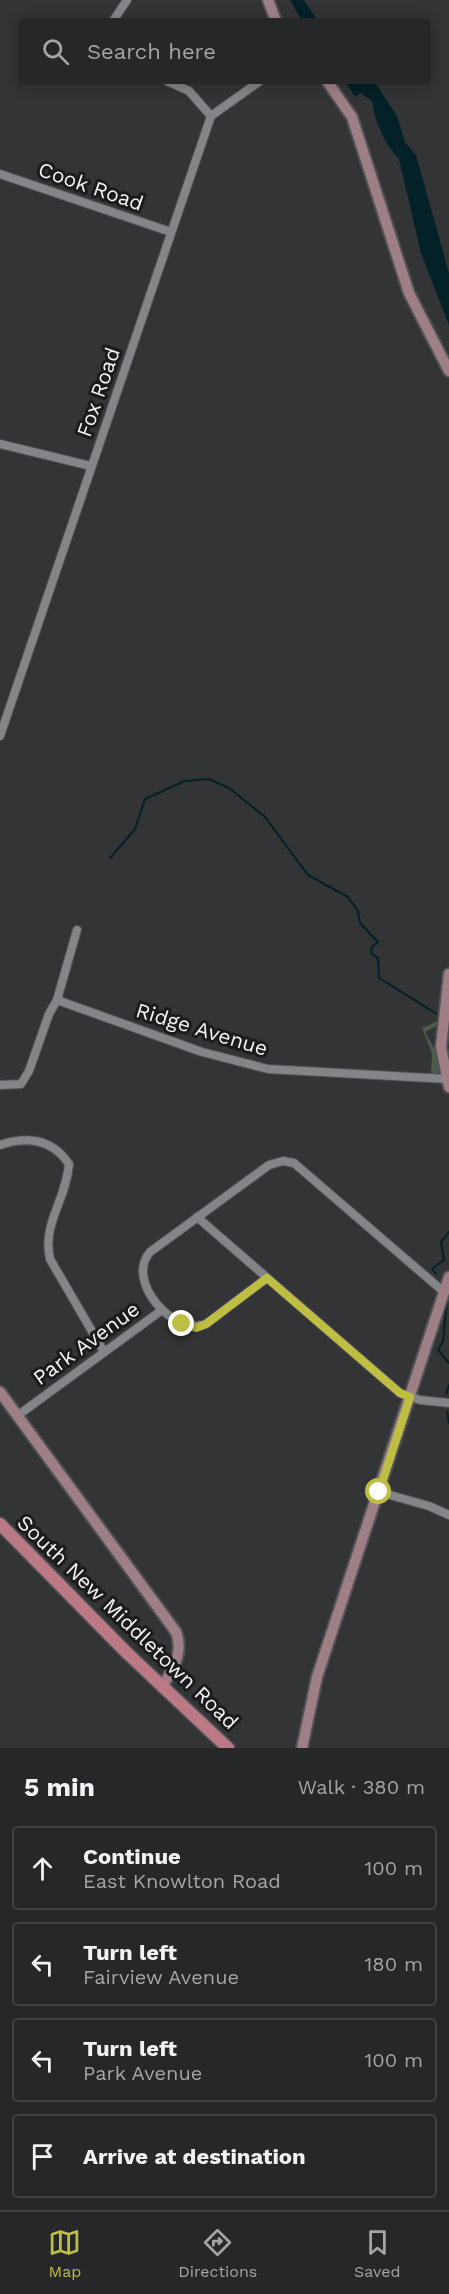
<!DOCTYPE html>
<meta charset="utf-8">
<style>
body{margin:0;font-family:"Work Sans",sans-serif;background:#323334;color:#f1f3f6}
.stop{position:absolute;width:18px;height:18px;margin:-14px;border:4px solid #bebf42;border-radius:50%;background:#fff}
.stop.end{background:#bebf42;border-color:#fff;box-shadow:0 2px 6px #0008}
.list{margin:0;padding:0;list-style:none}
h2{display:flex;justify-content:space-between;align-items:center;height:78px;margin:0;padding:0 24px;font-size:26px}
h2 small{font-size:20px;font-weight:400;color:#a4a5a8}
.list li{display:grid;grid-template-columns:39px 1fr auto;gap:18px;align-items:center;box-sizing:border-box;height:84px;margin:0 12px 12px;padding:0 12px;border:2px solid #424445;border-radius:6px}
.list b{display:block;font-size:22px;white-space:nowrap}
.list p{margin:0;font-size:20px;white-space:nowrap;color:#a4a5a8}
.list em{font-size:20px;font-style:normal;color:#a4a5a8}
.icon{flex:none;width:33px;height:33px;fill:none;stroke:currentColor;stroke-width:2;stroke-linecap:round;stroke-linejoin:round}
.map{position:relative;flex:none;width:449px;height:1748px;overflow:hidden}
.search{position:absolute;background:#262728;box-shadow:0 3px 15px #0003;left:18px;right:18px;top:18px;height:66px;display:flex;align-items:center;gap:15px;box-sizing:border-box;padding:0 21px;border-radius:6px;color:#a4a5a8;font-size:22px}
.sheet{height:462px;background:#262728}
nav{display:flex;justify-content:space-around;align-items:center;box-sizing:border-box;height:84px;border-top:2px solid #424445;background:#262728;font-size:16px;color:#a4a5a8}
nav a{display:grid;justify-items:center;gap:3px}
nav .on{color:#bebf42}
.map>svg:first-child{display:block}
.green{fill:#4a5d4a}
.water{fill:#032126}
.lines{fill:none;stroke-linecap:round;stroke-linejoin:round}
.stream{stroke:#032126;stroke-width:2}
.street-casing{stroke:#535355;stroke-width:10}
.secondary-casing{stroke:#535355;stroke-width:14}
.primary-casing{stroke:#535355;stroke-width:15}
.street{stroke:#848588;stroke-width:8}
.secondary{stroke:#9f7f86;stroke-width:10}
.primary{stroke:#ba7984;stroke-width:12}
.route{stroke:#bebf42;stroke-width:8}
.labels{text-anchor:middle;dominant-baseline:central;stroke-width:6;stroke-linejoin:round;paint-order:stroke}
.street-label{font-size:21px;fill:#f3f4f5;stroke:#1b1b1c}
</style>
<div class="map">
<svg width="449" height="1748" viewBox="0 0 449 1748">
<rect width="100%" height="100%" fill="#333436"/>
<path class="green" d="M 440,1020 L 438,1025 L 425,1032 C 432,1047 444,1057 438,1075 L 431,1076 L 432,1053 L 422,1028 Z"/>
<g class="water">
<path d="M 290,0 L 304,0 L 318,21 L 302,21 Z"/>
<path d="M 345,81 L 374,81 L 397,116 L 405,142 L 416,155 L 449,273 L 449,325 L 421,253 L 399,159 C 384,143 375,122 372,101 L 361,93 L 355,97 Z"/>
</g>
<g class="lines">
<g class="stream">
<path d="M 110,858 L 135,829 L 145,799 L 185,781 L 209,779 L 229,788 L 265,817 L 308,875 L 348,897 L 358,911 L 360,923 L 378,942 L 372,947 L 371,953 L 378,958 L 379,978 L 437,1014"/>
<path d="M 436,1274 L 432,1269 L 444,1260 L 441,1242 L 449,1232"/>
<path d="M 447,1300 L 443,1341 L 438,1350 L 449,1363"/>
<path d="M 446,1394 L 449,1385"/>
<path d="M 447,1412 L 449,1423"/>
</g>
<g class="street-casing">
<g id="street">
<path d="M 113,21 L 127,0"/>
<path d="M 167,81 L 189,91 L 211,116"/>
<path d="M 0,174 L 171,232"/>
<path d="M 0,444 L 91,466"/>
<path d="M 0,736 L 211,116 L 260,81"/>
<path d="M 57,1000 L 202,1052 L 268,1069 L 447,1079"/>
<path d="M 0,1085 L 21,1084 L 29,1071 L 49,1014 L 57,1000 L 77,930"/>
<path d="M 0,1145 C 27,1136 52,1139 69,1164 C 66,1201 42,1223 50,1259 L 104,1352"/>
<path d="M 197,1217 L 400,1393 L 420,1400 L 449,1403"/>
<path d="M 267,1278 L 206,1324 C 173,1336 125,1281 150,1252 L 269,1165 L 283,1161 L 294,1163 L 444,1292"/>
<path d="M 17,1416 L 162,1310"/>
<path d="M 379,1492 L 429,1506 L 449,1515"/>
</g>
</g>
<g class="secondary-casing">
<g id="secondary">
<path d="M 268,0 L 276,21"/>
<path d="M 327,81 L 352,117 L 409,293 L 449,371"/>
<path d="M 449,974 L 441,1047 L 449,1087"/>
<path d="M 0,1392 L 176,1632 C 184,1653 173,1669 162,1687"/>
<path d="M 302,1748 L 317,1677 L 449,1277"/>
</g>
</g>
<g class="primary-casing">
<path id="primary" d="M 0,1524 L 126,1652 L 228,1748"/>
</g>
<use href="#street" class="street"/>
<use href="#secondary" class="secondary"/>
<use href="#primary" class="primary"/>
</g>
<g class="lines">
<path class="route" d="M 182,1324 L 196,1328 L 206,1324 L 267,1278 L 400,1393 L 410,1397 L 379,1492"/>
</g>
<g class="labels">
<g class="street-label">
<text transform="translate(91 186) rotate(19)">Cook Road</text>
<text transform="translate(98 392) rotate(-71)">Fox Road</text>
<text transform="translate(202 1029) rotate(17)">Ridge Avenue</text>
<text transform="translate(86 1343) rotate(-36)">Park Avenue</text>
<text transform="translate(128 1622) rotate(44)">South New Middletown Road</text>
</g>
</g>
</svg>
<div class="stop" style="left:379px;top:1492px"></div>
<div class="stop end" style="left:182px;top:1324px"></div>
<div class="search"><svg class="icon" aria-label="search" viewBox="0 0 24 24"><circle cx="10" cy="10" r="6"/><path d="M15 15l6 6"/></svg>Search here</div>
</div>
<section class="sheet">
<h2>5 min<small>Walk · 380 m</small></h2>
<ul class="list">
<li><svg class="icon" aria-label="ahead" viewBox="0 0 24 24"><path d="M12 20V5M6 11l6-6 6 6"/></svg><div><b>Continue</b><p>East Knowlton Road</p></div><em>100 m</em></li>
<li><svg class="icon" aria-label="left" viewBox="0 0 24 24"><path d="M17 20v-9H6M10 6l-5 5 5 5"/></svg><div><b>Turn left</b><p>Fairview Avenue</p></div><em>180 m</em></li>
<li><svg class="icon" aria-label="left" viewBox="0 0 24 24"><path d="M17 20v-9H6M10 6l-5 5 5 5"/></svg><div><b>Turn left</b><p>Park Avenue</p></div><em>100 m</em></li>
<li><svg class="icon" aria-label="arrive" viewBox="0 0 24 24"><path d="M6 21V4h12l-3 4 3 4H6"/></svg><div><b>Arrive at destination</b></div></li>
</ul>
</section>
<nav>
<a class="on"><svg class="icon" aria-label="map" viewBox="0 0 24 24"><path d="M3 6l6-2 6 2 6-2v14l-6 2-6-2-6 2zM9 4v14M15 6v14"/></svg>Map</a>
<a><svg class="icon" aria-label="directions" viewBox="0 0 24 24"><path d="M12 3l9 9-9 9-9-9zM9 14v-3h6M13 9l2 2-2 2"/></svg>Directions</a>
<a><svg class="icon" aria-label="saved" viewBox="0 0 24 24"><path d="M7 4h10v16l-5-4-5 4z"/></svg>Saved</a>
</nav>
